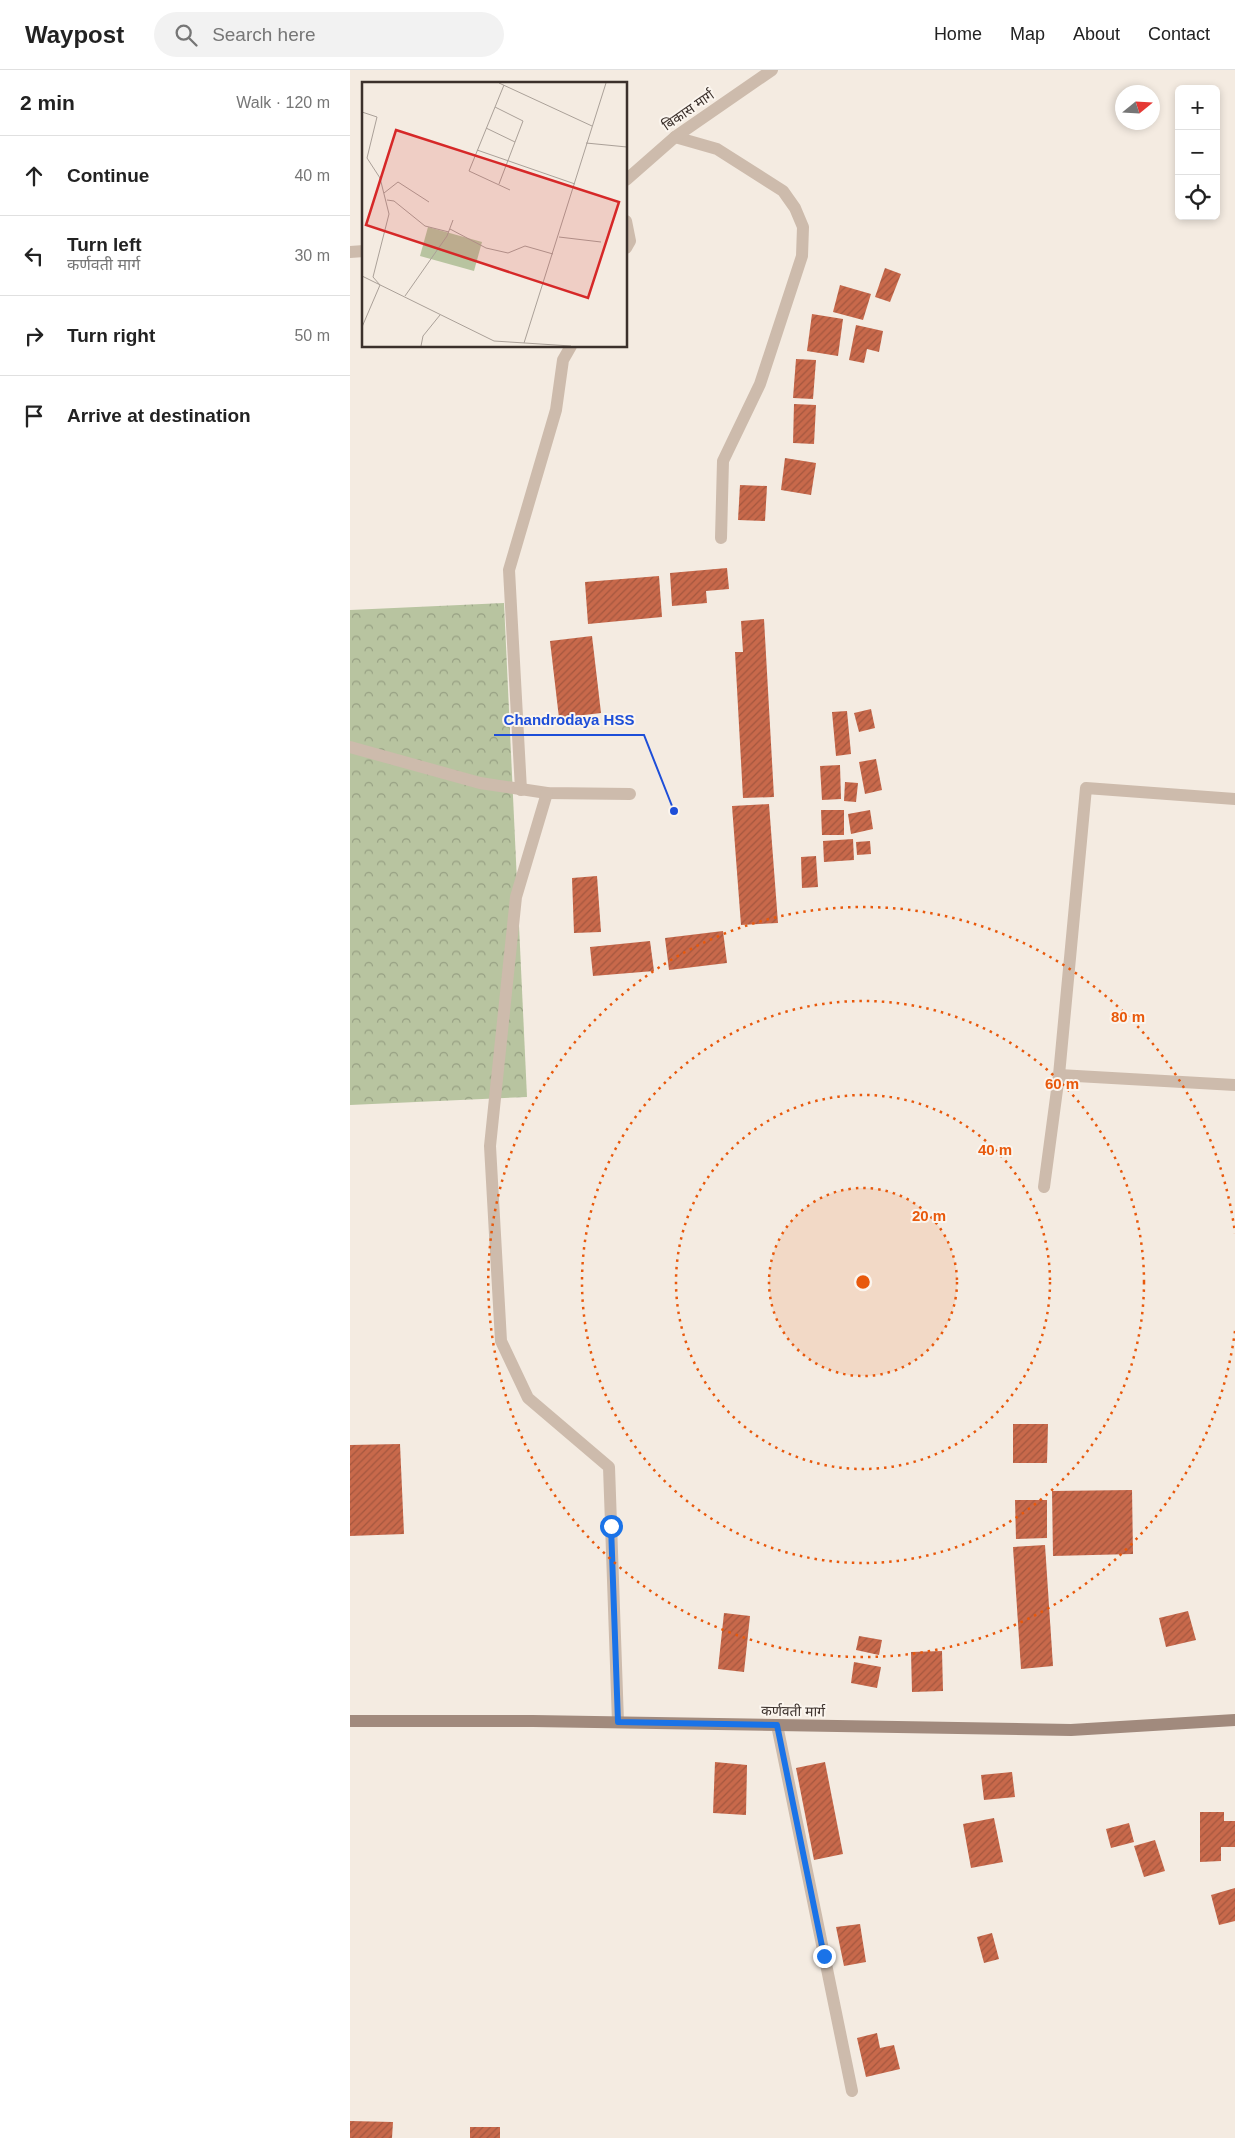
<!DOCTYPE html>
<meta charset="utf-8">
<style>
body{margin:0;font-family:Helvetica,"Noto Sans Devanagari",sans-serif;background:#f2f2f2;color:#222}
.controls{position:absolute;right:15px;top:15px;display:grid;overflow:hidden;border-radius:8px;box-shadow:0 2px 8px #0003}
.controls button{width:45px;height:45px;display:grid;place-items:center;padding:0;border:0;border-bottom:1px solid #e0e0e0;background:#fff;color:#222;font:25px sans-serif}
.compass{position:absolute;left:765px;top:15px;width:45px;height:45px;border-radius:50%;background:#fff;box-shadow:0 2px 8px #0003;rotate:72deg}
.stop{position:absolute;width:15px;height:15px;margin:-11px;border:4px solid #1a73e8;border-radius:50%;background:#fff}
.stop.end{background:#1a73e8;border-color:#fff;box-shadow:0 1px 5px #0008}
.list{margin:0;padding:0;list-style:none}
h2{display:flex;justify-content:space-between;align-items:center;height:65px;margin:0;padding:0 20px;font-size:21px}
h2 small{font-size:16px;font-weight:400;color:#767676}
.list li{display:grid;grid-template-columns:32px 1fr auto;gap:15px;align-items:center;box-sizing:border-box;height:80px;padding:0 20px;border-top:1px solid #e0e0e0}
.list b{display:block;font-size:19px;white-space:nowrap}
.list p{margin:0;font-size:16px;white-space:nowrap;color:#767676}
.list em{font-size:16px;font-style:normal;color:#767676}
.icon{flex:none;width:28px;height:28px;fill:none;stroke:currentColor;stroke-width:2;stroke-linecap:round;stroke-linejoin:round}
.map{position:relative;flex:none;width:885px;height:2068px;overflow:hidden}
header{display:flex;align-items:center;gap:30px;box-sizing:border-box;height:70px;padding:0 25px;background:#fff;border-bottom:1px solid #e0e0e0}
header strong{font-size:24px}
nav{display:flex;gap:28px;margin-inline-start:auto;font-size:18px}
.search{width:350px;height:45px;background:#f2f2f2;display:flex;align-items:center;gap:12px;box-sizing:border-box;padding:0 18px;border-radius:28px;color:#767676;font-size:19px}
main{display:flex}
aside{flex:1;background:#fff}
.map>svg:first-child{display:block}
.park{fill:url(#park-crowns)}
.building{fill:url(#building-hatch)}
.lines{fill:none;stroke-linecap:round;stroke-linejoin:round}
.service{stroke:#cdbbac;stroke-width:12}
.minor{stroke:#cdbbac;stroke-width:12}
.secondary{stroke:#a18a7d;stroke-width:12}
.route{stroke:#1a73e8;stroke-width:6}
.ring{fill:none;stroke:#e8590c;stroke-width:2.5;stroke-dasharray:2.5 5}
.labels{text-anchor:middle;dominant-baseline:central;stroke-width:4;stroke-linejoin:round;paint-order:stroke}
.street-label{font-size:14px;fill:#3b302b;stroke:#fbf5ee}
.inset-road{fill:none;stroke:#aaa098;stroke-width:1}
.view{fill:#d62828;fill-opacity:0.15;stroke:#d62828;stroke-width:2.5}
.inset-edge{fill:none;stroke:#3b302b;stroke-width:2.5}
.centre{fill:#e8590c;stroke:#fbf5ee;stroke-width:2.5}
.ring-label{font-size:15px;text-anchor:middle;font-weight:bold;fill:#e8590c;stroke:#fbf5ee;stroke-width:4;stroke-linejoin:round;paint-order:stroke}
.leader{fill:none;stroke:#1d4ed8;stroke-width:2}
.callout-dot{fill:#1d4ed8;stroke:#fbf5ee;stroke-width:2}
.callout-label{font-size:15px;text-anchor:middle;font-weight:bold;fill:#1d4ed8;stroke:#fbf5ee;stroke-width:4;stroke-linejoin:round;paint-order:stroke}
</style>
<header>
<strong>Waypost</strong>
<div class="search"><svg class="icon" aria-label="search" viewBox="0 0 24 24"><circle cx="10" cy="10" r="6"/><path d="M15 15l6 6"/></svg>Search here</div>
<nav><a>Home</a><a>Map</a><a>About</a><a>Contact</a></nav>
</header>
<main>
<aside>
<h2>2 min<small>Walk · 120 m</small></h2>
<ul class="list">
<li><svg class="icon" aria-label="ahead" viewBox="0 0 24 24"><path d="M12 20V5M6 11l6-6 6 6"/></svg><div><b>Continue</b></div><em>40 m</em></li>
<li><svg class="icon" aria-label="left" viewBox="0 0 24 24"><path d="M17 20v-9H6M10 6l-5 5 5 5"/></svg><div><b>Turn left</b><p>कर्णवती मार्ग</p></div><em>30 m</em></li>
<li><svg class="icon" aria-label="right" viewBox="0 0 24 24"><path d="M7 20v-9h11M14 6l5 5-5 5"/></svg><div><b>Turn right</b></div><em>50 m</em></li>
<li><svg class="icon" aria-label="arrive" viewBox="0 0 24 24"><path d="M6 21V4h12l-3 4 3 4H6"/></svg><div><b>Arrive at destination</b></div></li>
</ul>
</aside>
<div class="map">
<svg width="885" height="2068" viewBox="0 0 885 2068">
<defs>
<pattern id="park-crowns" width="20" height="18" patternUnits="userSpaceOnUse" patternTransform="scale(1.25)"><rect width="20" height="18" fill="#b8c4a0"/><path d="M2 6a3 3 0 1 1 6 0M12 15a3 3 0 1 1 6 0" fill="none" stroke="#97a083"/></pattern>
<pattern id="building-hatch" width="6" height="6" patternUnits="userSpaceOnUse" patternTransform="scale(1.25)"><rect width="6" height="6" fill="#c8694b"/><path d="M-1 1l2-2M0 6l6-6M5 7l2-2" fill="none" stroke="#a4573f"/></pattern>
</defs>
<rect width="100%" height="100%" fill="#f4ebe1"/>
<path class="park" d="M 154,533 L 177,1027 L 0,1035 L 0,540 Z"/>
<g class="building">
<path d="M 535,198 L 551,204 L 540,232 L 525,227 Z"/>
<path d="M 490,215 L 521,224 L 513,250 L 483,242 Z"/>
<path d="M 462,244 L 493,249 L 488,286 L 457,281 Z"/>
<path d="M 506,255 L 533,261 L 529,282 L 517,279 L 514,293 L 499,290 Z"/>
<path d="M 446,289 L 466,290 L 463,329 L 443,328 Z"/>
<path d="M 444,334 L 466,335 L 464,374 L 443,373 Z"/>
<path d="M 435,388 L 466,393 L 461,425 L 431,420 Z"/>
<path d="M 390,415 L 417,416 L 415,451 L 388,450 Z"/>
<path d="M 377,498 L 379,519 L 356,521 L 357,533 L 322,536 L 320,503 Z"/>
<path d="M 309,506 L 312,547 L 238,554 L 235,512 Z"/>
<path d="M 414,549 L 424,727 L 393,728 L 385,582 L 393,582 L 391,551 Z"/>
<path d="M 242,566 L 251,643 L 209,648 L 200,571 Z"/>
<path d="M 521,639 L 525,658 L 509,662 L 504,643 Z"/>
<path d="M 497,641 L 501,684 L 486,686 L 482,642 Z"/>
<path d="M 526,689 L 532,720 L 515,724 L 509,692 Z"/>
<path d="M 490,695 L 491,729 L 472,730 L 470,696 Z"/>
<path d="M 495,712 L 508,713 L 506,732 L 494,731 Z"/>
<path d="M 419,734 L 428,853 L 391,855 L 382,736 Z"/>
<path d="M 471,740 L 494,740 L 494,765 L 472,765 Z"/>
<path d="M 520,740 L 523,759 L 501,764 L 498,744 Z"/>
<path d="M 503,769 L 504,790 L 474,792 L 473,771 Z"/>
<path d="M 520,771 L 521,784 L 507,785 L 506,772 Z"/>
<path d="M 466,786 L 468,817 L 452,818 L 451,787 Z"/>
<path d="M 247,806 L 251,862 L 224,863 L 222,808 Z"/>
<path d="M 373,861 L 377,893 L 319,900 L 315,868 Z"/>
<path d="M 300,871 L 304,901 L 243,906 L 240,877 Z"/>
<path d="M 663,1354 L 698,1354 L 697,1393 L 663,1393 Z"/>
<path d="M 50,1374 L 54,1464 L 0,1466 L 0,1375 Z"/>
<path d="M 782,1420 L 783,1484 L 703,1486 L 702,1421 Z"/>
<path d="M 665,1430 L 697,1430 L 697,1468 L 666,1469 Z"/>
<path d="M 695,1475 L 703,1596 L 671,1599 L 663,1477 Z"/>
<path d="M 838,1541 L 846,1570 L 816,1577 L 809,1548 Z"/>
<path d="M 374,1543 L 400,1546 L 394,1602 L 368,1599 Z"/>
<path d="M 509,1566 L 532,1570 L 529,1585 L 506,1580 Z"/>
<path d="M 592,1581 L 593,1621 L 562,1622 L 561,1582 Z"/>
<path d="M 504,1592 L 531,1597 L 527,1618 L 501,1613 Z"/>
<path d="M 365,1692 L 397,1695 L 396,1745 L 363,1743 Z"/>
<path d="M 475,1692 L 493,1784 L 464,1790 L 446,1698 Z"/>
<path d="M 662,1702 L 665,1727 L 634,1730 L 631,1705 Z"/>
<path d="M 850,1742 L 874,1742 L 874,1751 L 885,1751 L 885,1777 L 871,1777 L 871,1791 L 850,1792 Z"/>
<path d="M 644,1748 L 653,1792 L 621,1798 L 613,1754 Z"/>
<path d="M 779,1753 L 784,1772 L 761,1778 L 756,1759 Z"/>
<path d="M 805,1770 L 815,1801 L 794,1807 L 784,1776 Z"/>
<path d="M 885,1818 L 885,1851 L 869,1855 L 861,1825 Z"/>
<path d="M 510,1854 L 516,1892 L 494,1896 L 486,1857 Z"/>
<path d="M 642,1863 L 649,1889 L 634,1893 L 627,1867 Z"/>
<path d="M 527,1963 L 530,1978 L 544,1975 L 550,1999 L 516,2007 L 507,1968 Z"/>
<path d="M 0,2051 L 43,2052 L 42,2068 L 0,2068 Z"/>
<rect x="120" y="2057" width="30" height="11"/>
</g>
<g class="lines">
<g class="service">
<path d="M 325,67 L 367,79 L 433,121 L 445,138 L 453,157 L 452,186 L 410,314 L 373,391 L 371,468"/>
<path d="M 276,151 L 280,171 L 276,178"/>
<path d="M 0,677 L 130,713 L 197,723 L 280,724"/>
<path d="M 171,720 L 159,500 L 206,340 L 213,290 L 221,276"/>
<path d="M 197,723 L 166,827 L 140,1076 L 151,1271 L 178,1328 L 259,1397 L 268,1652"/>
</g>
<g class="minor">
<path d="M 276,110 L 325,67 L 422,0"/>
<path d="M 0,182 L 14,181"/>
<path d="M 709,1005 L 885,1015"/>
<path d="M 694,1117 L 709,1005 L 736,718 L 885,729"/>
<path d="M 427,1655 L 502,2021"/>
</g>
<path class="secondary" d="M 0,1651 L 183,1651 L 721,1660 L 885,1650"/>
</g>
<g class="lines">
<path class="route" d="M 261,1456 L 268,1652 L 427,1655 L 474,1886"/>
</g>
<circle cx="513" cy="1212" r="94" fill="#e8590c" fill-opacity=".12"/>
<g class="ring">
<circle cx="513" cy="1212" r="94"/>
<circle cx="513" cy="1212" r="187"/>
<circle cx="513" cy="1212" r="281"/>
<path d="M885 1261A375 375 0 1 1 885 1163"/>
</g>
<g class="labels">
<g class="street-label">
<text transform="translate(338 40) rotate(-35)">बिकास मार्ग</text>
<text transform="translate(443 1641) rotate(1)">कर्णवती मार्ग</text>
</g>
</g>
<g transform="translate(12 12)">
<rect width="265" height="265" fill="#f4ebe1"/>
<path d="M 66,145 L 120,160 L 112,189 L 58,174 Z" fill="#b8c4a0"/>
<path class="inset-road" d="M 137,1 L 230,44M 142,3 L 107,89 L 148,108M 133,25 L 161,39 L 137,102M 0,30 L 15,35 L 5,76 L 18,96 L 27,132 L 11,195 L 18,203 L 0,245M 124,46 L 153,60M 224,61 L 265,65M 115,68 L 213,102M 22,111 L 36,100 L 67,120M 25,118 L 32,119 L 63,144 L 87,150M 88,147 L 124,166 L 146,171 L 163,164 L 191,172M 197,155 L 239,160M 0,194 L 132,259 L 209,264M 43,214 L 85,154 L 91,138M 162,261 L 244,1M 59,264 L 61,254 L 78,233"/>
<path class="view" d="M 34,48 L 257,120 L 226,216 L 4,143 Z"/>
<rect width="265" height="265" class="inset-edge"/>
</g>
<circle cx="513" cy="1212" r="8" class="centre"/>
<g class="ring-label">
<text x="778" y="952">80 m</text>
<text x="712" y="1019">60 m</text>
<text x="645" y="1085">40 m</text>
<text x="579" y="1151">20 m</text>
</g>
<path class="leader" d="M324 741L294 665H144"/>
<circle class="callout-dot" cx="324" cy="741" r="5"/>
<g class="callout-label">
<text x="219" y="655">Chandrodaya HSS</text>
</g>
</svg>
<div class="controls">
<button>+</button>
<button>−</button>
<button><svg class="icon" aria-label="locate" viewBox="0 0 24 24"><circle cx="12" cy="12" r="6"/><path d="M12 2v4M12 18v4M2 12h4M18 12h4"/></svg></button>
</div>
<svg class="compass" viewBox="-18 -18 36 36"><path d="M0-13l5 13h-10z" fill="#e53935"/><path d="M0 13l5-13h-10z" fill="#767676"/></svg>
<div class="stop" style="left:261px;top:1456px"></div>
<div class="stop end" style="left:474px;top:1886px"></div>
</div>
</main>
